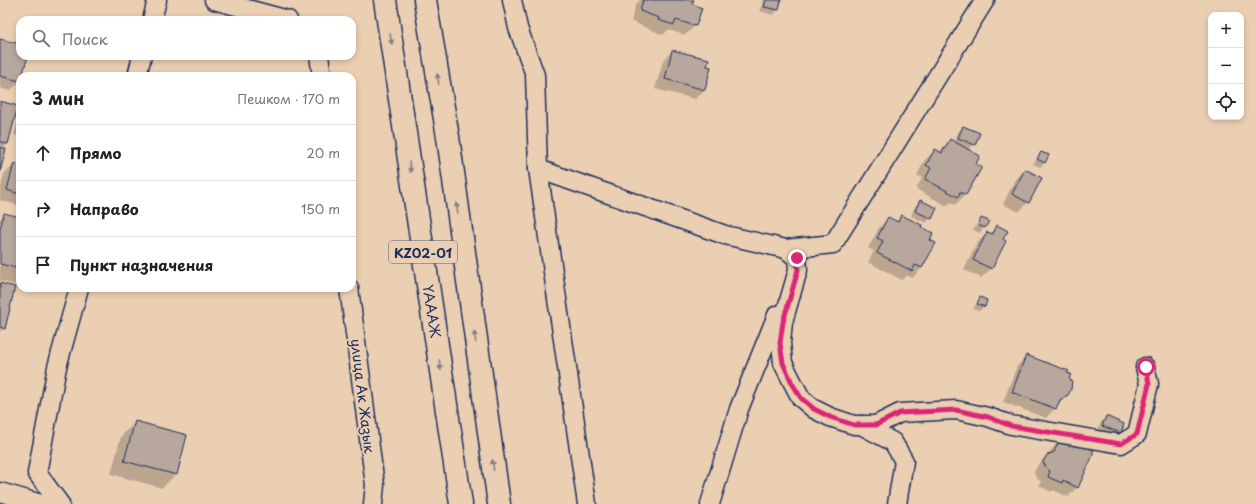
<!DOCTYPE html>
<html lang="ru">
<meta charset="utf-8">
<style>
body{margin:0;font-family:"Playpen Sans",sans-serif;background:#f6f6f6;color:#202124}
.controls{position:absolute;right:12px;top:12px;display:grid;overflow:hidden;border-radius:8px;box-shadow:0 2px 6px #0003}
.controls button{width:36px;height:36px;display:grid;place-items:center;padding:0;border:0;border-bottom:1px solid #e0e0e0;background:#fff;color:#202124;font:20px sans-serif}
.stop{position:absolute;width:12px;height:12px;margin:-9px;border:3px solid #db2777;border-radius:50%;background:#fff}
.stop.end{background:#db2777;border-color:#fff;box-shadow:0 1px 4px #0008}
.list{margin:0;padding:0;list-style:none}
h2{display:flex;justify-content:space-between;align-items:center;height:52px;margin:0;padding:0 16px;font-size:17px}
h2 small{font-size:13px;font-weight:400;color:#757577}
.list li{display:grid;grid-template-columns:26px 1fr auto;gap:12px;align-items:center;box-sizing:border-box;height:56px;padding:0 16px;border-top:1px solid #e0e0e0}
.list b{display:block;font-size:15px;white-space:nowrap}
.list em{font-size:13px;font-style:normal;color:#757577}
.icon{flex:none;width:22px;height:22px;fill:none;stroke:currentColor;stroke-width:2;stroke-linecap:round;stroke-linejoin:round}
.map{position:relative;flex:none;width:1256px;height:504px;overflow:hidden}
.search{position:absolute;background:#fff;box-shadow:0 2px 6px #0003;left:16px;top:16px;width:340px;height:44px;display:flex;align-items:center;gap:10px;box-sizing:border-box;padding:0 14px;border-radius:12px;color:#757577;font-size:15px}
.panel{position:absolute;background:#fff;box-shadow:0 2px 6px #0003;left:16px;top:72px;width:340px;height:220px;border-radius:12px}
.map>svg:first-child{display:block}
.shadow{fill:#0003}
.building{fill:#b7a79d;stroke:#1b2f5e}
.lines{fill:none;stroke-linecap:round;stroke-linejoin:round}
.minor-casing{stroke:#1b2f5e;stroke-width:21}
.trunk-casing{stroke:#1b2f5e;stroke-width:25}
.minor{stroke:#ebcfb2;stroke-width:18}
.trunk{stroke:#ebcfb2;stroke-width:22}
.oneway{fill:#837f88}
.route{stroke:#db2777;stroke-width:5}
.labels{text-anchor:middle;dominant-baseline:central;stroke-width:4;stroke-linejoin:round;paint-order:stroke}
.shield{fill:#ebcfb2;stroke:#595f77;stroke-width:1}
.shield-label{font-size:13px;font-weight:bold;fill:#1b2f5e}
.street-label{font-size:14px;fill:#1b2f5e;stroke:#ebcfb2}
</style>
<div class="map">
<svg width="1256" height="504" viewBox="0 0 1256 504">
<rect width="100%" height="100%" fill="#ebcfb2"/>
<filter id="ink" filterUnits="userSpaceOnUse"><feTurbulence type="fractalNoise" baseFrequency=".025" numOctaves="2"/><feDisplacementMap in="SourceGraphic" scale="8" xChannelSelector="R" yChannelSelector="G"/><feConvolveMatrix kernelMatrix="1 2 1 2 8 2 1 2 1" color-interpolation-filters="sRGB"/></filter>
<g filter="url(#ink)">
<g class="shadow">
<path d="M 640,0 L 693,0 L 691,5 L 695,26 L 685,35 L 668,30 L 663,35 L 631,21 L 636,4 Z"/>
<path d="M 764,0 L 780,0 L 778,10 L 773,15 L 760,11 Z"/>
<path d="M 0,40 L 20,45 L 20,56 L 27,56 L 20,81 L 10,91 L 0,88 Z"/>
<path d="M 672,51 L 706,67 L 705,90 L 695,99 L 655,89 L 663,61 Z"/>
<path d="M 0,102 L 8,144 L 2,149 L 0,168 Z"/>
<path d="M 20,113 L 20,136 L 14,135 Z"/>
<path d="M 963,127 L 974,144 L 969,149 L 964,148 L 975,164 L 980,167 L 965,195 L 955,205 L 951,202 L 947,206 L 916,189 L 922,178 L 917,175 L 925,160 L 935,150 L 939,152 L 950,140 L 954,143 L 958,132 Z"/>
<path d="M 1041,153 L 1045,162 L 1040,167 L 1033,164 Z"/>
<path d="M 14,165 L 20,166 L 20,206 L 0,200 L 0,191 L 4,174 Z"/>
<path d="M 1025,170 L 1028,202 L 1019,212 L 1003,204 L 1015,180 Z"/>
<path d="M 920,201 L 931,218 L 926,223 L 911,216 L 915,206 Z"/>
<path d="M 5,214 L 20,218 L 20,286 L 0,281 L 0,219 Z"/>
<path d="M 902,216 L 919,227 L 928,240 L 934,243 L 922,268 L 912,278 L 907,275 L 902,280 L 868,262 L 874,251 L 868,248 L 879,228 L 888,218 L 896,222 Z"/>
<path d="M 981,219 L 987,222 L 980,233 L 973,230 Z"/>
<path d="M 997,227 L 1002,240 L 1004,241 L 991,269 L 981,278 L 964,270 L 977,243 L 987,233 L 990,234 Z"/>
<path d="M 0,284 L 4,328 L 0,332 Z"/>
<path d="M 980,298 L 984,306 L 979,311 L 973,309 Z"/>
<path d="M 1027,356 L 1066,374 L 1068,380 L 1067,395 L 1046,418 L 1003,402 L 1017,366 Z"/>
<path d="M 1106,417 L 1120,433 L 1115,437 L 1098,430 L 1101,422 Z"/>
<path d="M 135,422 L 176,474 L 162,488 L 111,474 L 121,436 Z"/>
<path d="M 1060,440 L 1077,487 L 1068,497 L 1053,490 L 1051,492 L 1039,486 L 1041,481 L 1037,479 L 1034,473 L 1037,466 Z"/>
</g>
<g class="building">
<path d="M 643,0 L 694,0 L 692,4 L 702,8 L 696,26 L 676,20 L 674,25 L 658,20 L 659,18 L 640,11 Z"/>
<path d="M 766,0 L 781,0 L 779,10 L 764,7 Z"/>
<path d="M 0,39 L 20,44 L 20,56 L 28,56 L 22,76 L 20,76 L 20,81 L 0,76 Z"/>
<path d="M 672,50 L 709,59 L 707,66 L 711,67 L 705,90 L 665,79 Z"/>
<path d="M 0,101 L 18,106 L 8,144 L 0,142 Z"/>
<path d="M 963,126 L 980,133 L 975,145 L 958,138 Z"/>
<path d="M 950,139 L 980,156 L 976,164 L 982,167 L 966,195 L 960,192 L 958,197 L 925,179 L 931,168 L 926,165 L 935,149 L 942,153 Z"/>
<path d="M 0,147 L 6,149 L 0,172 Z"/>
<path d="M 1041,152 L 1049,155 L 1045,163 L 1037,159 Z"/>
<path d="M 14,163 L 20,165 L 20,194 L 7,190 Z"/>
<path d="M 1025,169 L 1042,178 L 1029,203 L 1012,194 Z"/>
<path d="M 920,200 L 937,208 L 932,219 L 915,211 Z"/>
<path d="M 4,213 L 20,217 L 20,269 L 0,264 L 0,229 Z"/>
<path d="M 901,215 L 922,225 L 921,227 L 933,233 L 930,240 L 936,243 L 922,268 L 915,265 L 912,271 L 877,253 L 883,241 L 877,238 L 888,217 L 898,222 Z"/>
<path d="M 981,218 L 989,221 L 985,228 L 978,225 Z"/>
<path d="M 997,225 L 1008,231 L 1003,239 L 1006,241 L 992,269 L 973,260 L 987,232 L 993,234 Z"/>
<path d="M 0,283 L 15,287 L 5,329 L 0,327 Z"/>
<path d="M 980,297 L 987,300 L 985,307 L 977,304 Z"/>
<path d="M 1026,355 L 1069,371 L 1067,373 L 1071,374 L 1069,379 L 1072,381 L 1071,389 L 1068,395 L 1060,400 L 1056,409 L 1012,392 Z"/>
<path d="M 1106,416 L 1124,424 L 1121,433 L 1102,426 Z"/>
<path d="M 135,421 L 187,435 L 177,475 L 124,461 Z"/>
<path d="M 1060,439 L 1076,446 L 1080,444 L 1093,449 L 1093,455 L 1078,488 L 1063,480 L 1062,483 L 1048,477 L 1050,471 L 1047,469 L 1043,462 L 1047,455 L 1054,452 Z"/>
</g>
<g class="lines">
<g class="minor-casing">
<g id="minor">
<path d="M 214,0 L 288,20"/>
<path d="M 512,0 L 518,28 L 535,75 L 538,169 L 587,504"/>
<path d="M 152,20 L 157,0"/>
<path d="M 319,56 L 322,76"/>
<path d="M 137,76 L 142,56"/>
<path d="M 538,169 L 725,235 L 786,249 L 833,244 L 985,0"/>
<path d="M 786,249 L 797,258 L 798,270 L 783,322 L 781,343 L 783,363 L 793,383 L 801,398 L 814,409 L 830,417 L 854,425 L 876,425 L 900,413 L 956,410 L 988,417 L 1011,425 L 1121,444 L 1137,434 L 1149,384 L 1145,367"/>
<path d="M 349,288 L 375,485 L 373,504"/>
<path d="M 861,425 L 893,442 L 904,461 L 897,504"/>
<path d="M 0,492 L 41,504"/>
<path d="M 60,504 L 37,473 L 57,367 L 79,288"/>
<path d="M 710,504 L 739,409 L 777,315"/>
</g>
</g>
<g class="trunk-casing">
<g id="trunk">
<path d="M 385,0 L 461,504"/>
<path d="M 425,0 L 448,137 L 499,504"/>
</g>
</g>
<use href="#minor" class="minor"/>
<use href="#trunk" class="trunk"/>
</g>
<defs><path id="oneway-solid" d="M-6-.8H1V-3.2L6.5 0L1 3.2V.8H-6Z"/></defs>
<g class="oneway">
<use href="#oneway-solid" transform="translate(391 39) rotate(81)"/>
<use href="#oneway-solid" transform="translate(438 79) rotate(-99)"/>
<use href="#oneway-solid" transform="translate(410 167) rotate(81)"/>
<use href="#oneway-solid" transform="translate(457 208) rotate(-98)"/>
<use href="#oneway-solid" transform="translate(475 337) rotate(-98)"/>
<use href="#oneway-solid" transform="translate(440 365) rotate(81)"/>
<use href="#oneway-solid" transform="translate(493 465) rotate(-98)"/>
</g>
</g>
<g class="lines" filter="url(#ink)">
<path class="route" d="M 797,258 L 798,270 L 783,322 L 780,343 L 783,363 L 792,383 L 801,398 L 814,409 L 830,417 L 854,425 L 876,425 L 900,413 L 956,410 L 988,417 L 1011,426 L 1121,444 L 1137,434 L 1149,384 L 1146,367"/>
</g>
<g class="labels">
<rect class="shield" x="389" y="241" width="68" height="22" rx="3"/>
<g class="shield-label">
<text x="423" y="252">KZ02-01</text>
</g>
<g class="street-label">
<text transform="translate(432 311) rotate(81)">ҮАААЖ</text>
<text transform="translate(363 396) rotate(83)">улица Ак Жазык</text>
</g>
</g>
</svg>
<div class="controls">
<button>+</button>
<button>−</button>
<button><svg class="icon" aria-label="locate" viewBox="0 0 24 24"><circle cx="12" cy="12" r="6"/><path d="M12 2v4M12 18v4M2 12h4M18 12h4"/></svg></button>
</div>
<div class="stop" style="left:1146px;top:367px"></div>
<div class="stop end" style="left:797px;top:258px"></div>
<div class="search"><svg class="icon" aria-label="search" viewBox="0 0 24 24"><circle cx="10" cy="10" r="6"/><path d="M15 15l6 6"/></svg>Поиск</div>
<section class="panel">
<h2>3 мин<small>Пешком · 170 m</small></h2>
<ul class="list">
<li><svg class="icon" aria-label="ahead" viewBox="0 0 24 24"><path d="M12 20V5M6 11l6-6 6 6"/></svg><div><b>Прямо</b></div><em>20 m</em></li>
<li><svg class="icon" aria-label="right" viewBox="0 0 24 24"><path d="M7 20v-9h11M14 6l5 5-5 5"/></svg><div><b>Направо</b></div><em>150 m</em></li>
<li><svg class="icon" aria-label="arrive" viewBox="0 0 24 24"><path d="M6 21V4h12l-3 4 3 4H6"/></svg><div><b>Пункт назначения</b></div></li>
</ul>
</section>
</div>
